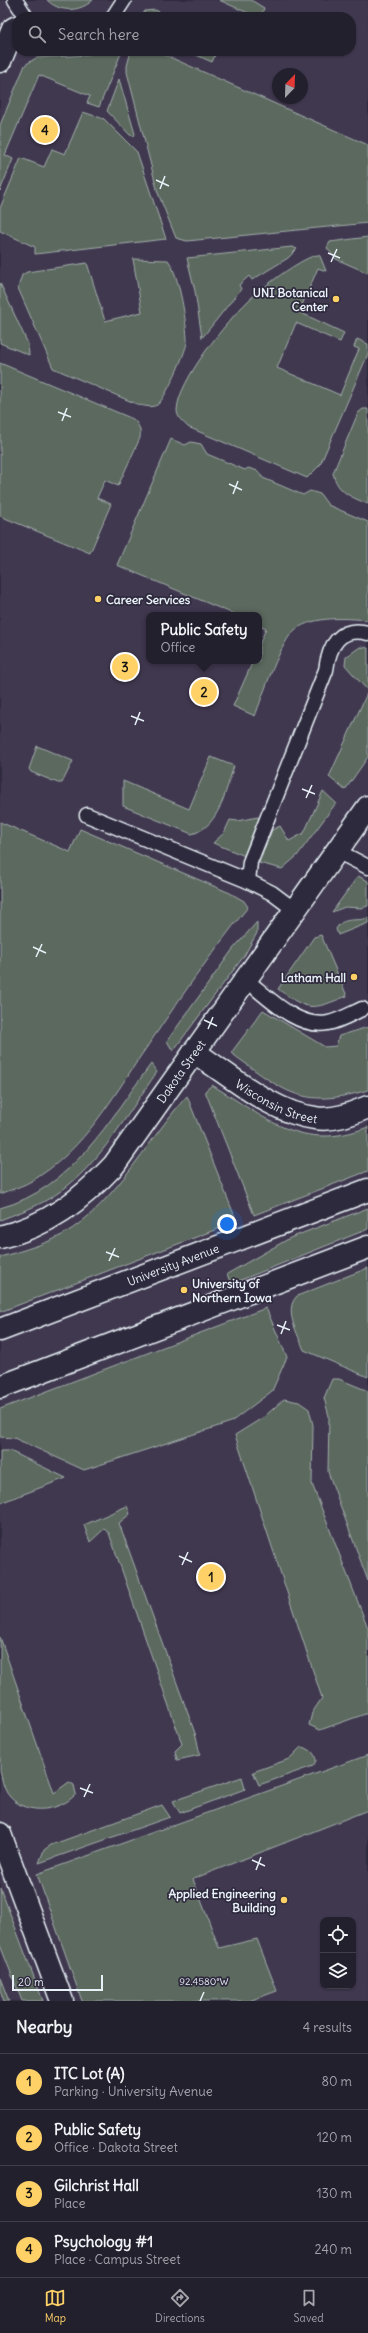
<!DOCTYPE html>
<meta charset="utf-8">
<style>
body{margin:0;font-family:Delius,sans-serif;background:#2f2d3a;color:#f1f3f6}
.controls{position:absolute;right:12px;bottom:12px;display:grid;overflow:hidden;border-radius:8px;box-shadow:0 1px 3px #0004}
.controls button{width:36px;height:36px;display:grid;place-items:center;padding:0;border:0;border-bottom:1px solid #403e4a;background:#23202e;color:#f1f3f6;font:20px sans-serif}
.compass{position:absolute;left:272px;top:68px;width:36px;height:36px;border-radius:50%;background:#23202e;box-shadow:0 1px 3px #0004;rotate:23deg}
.scale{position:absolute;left:12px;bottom:10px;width:91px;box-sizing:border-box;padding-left:4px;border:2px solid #e8f1f8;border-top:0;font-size:11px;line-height:14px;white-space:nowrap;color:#e8f1f8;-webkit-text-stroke:3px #2f2a3d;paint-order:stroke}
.you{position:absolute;left:227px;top:1224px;width:14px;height:14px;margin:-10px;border:3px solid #fff;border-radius:50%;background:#1a73e8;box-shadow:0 0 0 6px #1a73e833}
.badge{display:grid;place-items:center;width:26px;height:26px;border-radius:50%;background:#ffd166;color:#111;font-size:13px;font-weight:700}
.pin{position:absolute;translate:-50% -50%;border:2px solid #fff;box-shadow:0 1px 4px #0006}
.popup{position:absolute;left:146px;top:612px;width:116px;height:52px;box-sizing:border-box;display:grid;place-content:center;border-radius:8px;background:#23202e;filter:drop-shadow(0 1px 3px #0005);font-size:13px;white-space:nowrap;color:#a3a3aa}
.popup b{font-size:15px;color:#f1f3f6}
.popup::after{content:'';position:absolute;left:50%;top:100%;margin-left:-8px;border:8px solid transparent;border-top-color:#23202e}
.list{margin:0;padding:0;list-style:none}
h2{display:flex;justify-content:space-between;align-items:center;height:52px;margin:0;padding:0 16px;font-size:17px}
h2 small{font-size:13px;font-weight:400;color:#a3a3aa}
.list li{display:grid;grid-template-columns:26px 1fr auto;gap:12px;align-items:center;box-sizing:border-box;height:56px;padding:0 16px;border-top:1px solid #403e4a}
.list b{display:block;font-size:15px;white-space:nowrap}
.list p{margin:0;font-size:13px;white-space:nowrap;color:#a3a3aa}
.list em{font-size:13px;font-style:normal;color:#a3a3aa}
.icon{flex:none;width:22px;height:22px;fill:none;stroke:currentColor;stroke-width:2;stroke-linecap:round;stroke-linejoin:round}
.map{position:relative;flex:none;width:368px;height:2001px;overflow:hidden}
.search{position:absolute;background:#23202e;box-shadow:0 1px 3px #0004;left:12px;right:12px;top:12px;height:44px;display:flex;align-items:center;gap:10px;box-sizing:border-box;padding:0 14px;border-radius:16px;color:#a3a3aa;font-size:15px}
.sheet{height:276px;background:#23202e}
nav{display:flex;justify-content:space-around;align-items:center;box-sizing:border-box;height:56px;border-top:1px solid #403e4a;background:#23202e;font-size:11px;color:#a3a3aa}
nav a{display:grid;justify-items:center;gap:2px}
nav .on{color:#ffd166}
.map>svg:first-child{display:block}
.built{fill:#403950;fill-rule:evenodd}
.green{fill:#5c695e;stroke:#a2adab}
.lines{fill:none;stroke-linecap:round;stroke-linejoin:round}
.lane-casing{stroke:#e8f1f8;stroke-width:17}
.street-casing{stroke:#e8f1f8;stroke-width:25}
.primary-casing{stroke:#e8f1f8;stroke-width:25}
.lane{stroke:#2f2a3d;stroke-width:14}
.street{stroke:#2f2a3d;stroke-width:22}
.primary{stroke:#2f2a3d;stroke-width:22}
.ticks{fill:none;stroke:#e8f1f8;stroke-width:1.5}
.poi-dot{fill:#ffd166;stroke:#2f2a3d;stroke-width:1.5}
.labels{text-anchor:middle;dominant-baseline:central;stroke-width:3.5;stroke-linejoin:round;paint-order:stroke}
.poi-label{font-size:12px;font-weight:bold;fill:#e8f1f8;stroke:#2f2a3d;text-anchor:end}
.street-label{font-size:12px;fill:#e8f1f8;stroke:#2f2a3d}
.ticks-label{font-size:10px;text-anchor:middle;fill:#e8f1f8;stroke:#2f2a3d;stroke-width:3.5;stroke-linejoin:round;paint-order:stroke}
</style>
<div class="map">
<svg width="368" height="2001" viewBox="0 0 368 2001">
<rect width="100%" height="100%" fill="#2f2a3d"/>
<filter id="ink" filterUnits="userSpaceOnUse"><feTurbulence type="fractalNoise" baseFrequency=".025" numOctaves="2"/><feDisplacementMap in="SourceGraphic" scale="8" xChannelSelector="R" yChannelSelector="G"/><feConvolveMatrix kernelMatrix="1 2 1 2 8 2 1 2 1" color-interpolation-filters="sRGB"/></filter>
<g filter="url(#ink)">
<path class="built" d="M 0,0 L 368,0 L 368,2001 L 0,2001 ZM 17,17 L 351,17 L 351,51 L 17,51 ZM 278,74 L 302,74 L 302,98 L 278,98 ZM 149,615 L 259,615 L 259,661 L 149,661 ZM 323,1920 L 353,1920 L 353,1986 L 323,1986 Z"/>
<g class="green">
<path d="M 47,0 L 93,0 C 80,12 60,13 47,0 Z"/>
<path d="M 219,0 L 251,0 L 264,8 L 261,17 L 257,17 Z"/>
<path d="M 155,10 L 171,17 L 141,17 L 145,11 Z"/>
<path d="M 100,51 L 122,51 L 99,107 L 87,103 L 90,96 L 39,75 L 5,155 L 13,159 L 0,191 L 0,125 L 25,65 L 36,58 L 88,55 Z"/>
<path d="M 131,51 L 156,51 L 368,145 L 368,223 L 187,241 L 176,238 L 158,193 L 127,72 L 127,66 Z"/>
<path d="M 187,51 L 217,51 L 212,62 Z"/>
<path d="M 119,79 L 135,134 L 134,136 L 130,135 L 107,111 Z"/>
<path d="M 83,112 L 104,119 L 137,152 L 166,239 L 35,254 L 35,247 L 0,231 L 0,208 L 21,158 L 44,167 L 52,149 L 65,154 Z"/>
<path d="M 368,237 L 368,273 L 336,259 L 327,248 L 330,242 Z"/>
<path d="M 292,247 L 297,249 L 288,258 L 252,280 L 249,276 L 239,285 L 241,289 L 202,338 L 195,291 L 187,258 Z"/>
<path d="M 316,255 L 320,256 L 326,271 L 318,268 L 299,312 L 344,333 L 340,342 L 296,323 L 277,368 L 340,395 L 359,349 L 354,347 L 357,339 L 368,344 L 368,354 L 320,465 L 307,478 L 188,427 C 183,422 177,418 177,410 C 178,381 227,321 248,301 C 263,287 297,261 316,255 Z"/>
<path d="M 133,259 L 168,260 C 179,274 187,323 187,342 C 186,352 165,400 157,405 C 151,408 145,406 139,405 L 53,368 L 18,288 L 22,275 L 27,272 L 87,263 L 105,321 L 142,312 Z"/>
<path d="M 0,283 L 28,344 L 29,355 L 0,343 Z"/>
<path d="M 0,363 L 133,419 C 139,425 141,429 140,438 L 118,486 L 105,480 L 97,498 L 111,504 L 90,553 L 0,516 Z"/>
<path d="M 363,409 L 368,409 L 368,504 C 351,497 337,492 333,473 L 358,413 Z"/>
<path d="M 171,439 L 185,445 L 191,442 L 201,444 L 207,454 L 245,470 L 248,468 L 258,471 L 263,478 L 303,495 L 310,491 L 320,494 L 328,505 L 368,522 L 368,620 C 345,618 315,616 296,629 C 281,639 262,698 255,716 L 233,706 L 253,661 L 259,661 L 259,646 L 266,628 L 259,625 L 259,615 L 236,615 L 117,565 Z"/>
<path d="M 360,647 L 368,648 L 368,757 L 345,790 L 329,777 L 368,691 L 345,665 L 346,657 Z"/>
<path d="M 37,746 L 73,761 L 62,783 L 58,783 L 31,772 L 29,769 Z"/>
<path d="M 211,757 L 234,766 C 225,791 220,826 192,834 L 123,806 L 123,781 L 189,809 Z"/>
<path d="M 323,791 L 336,803 L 297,856 L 282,869 L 259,863 L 272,830 L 280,826 L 289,841 L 304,833 Z"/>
<path d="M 258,817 L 260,822 L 245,856 L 213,843 L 224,833 L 230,820 L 237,821 Z"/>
<path d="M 0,822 L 70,852 L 80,829 L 230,893 L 244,901 L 248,907 C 209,955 175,1006 140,1057 C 112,1099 84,1147 41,1175 C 29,1184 14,1189 0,1194 Z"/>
<path d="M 358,876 L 368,881 L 368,906 L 361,908 L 345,907 L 332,912 Z"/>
<path d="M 368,918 L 368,923 L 338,935 L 336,929 C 343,916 357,922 368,918 Z"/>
<path d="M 257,922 L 257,933 L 244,956 L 173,1051 L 167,1041 L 233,949 Z"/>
<path d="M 321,935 L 347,996 C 312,1010 309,1012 278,989 L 314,937 Z"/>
<path d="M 263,1010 L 325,1047 L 336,1046 L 339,1036 L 368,1027 L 368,1090 C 300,1110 284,1091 231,1053 Z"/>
<path d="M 151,1064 L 157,1072 C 125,1117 95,1174 45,1201 C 31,1209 15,1214 0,1220 L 0,1208 C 72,1189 109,1120 151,1064 Z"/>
<path d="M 212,1085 C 266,1118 302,1153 368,1127 L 368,1171 L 254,1215 L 205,1091 Z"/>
<path d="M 187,1096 L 235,1217 L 233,1223 L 0,1312 L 0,1257 C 18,1252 35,1247 52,1240 C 110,1214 146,1141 187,1096 Z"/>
<path d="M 368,1208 L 368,1229 L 231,1284 L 227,1274 L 290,1238 Z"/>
<path d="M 368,1268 L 368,1377 L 304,1350 C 298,1334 283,1310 297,1296 Z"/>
<path d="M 266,1308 L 287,1357 L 272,1391 L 231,1422 L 84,1470 L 14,1438 L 0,1437 L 0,1409 Z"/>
<path d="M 332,1379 L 339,1379 L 368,1391 L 368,1581 L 328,1472 L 329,1416 L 324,1398 Z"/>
<path d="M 284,1399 L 299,1402 L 309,1409 L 313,1425 L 312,1484 L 368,1628 L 368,1713 L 320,1730 L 309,1725 L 312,1713 L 322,1698 L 235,1435 L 264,1417 Z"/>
<path d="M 0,1451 L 10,1451 L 66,1478 L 0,1503 Z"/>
<path d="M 127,1506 L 130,1514 L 119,1523 L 196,1736 L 200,1755 L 177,1760 L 175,1751 L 182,1744 L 109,1533 L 104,1529 L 90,1542 L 84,1525 Z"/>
<path d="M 0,1637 L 54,1793 L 69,1782 L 74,1785 L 76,1794 C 59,1813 22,1816 7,1793 C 3,1787 2,1778 0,1771 Z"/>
<path d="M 301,1747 C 310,1749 315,1752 316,1761 L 313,1766 L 259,1785 L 253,1772 L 289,1759 Z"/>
<path d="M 368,1755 L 368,1810 L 193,1879 L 219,1948 L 257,1939 L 277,1991 L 249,2001 L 82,2001 L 37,1874 Z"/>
<path d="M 242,1777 L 245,1789 L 180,1813 L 173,1801 Z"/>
<path d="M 162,1805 L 170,1817 L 39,1863 L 44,1850 L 51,1845 Z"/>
<path d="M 0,1887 L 43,2001 L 22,2001 L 0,1945 Z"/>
<path d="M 0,1978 L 9,2001 L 4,2001 L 0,1990 Z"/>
</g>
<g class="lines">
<g class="lane-casing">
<g id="lane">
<path d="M 15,0 L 26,17"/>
<path d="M 113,17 L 124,0"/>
<path d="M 87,815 L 248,881 L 272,893 L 296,911"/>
<path d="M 337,851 L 368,867"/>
<path d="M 248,881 L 250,862 L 326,670 C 329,646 339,626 368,633"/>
<path d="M 246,980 C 268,997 297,1029 328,1023 C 339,1021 351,1014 362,1009"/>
</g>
</g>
<g class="street-casing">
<g id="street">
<path d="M 0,61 L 13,29 L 17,27"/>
<path id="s1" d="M 194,1052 C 230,1075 272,1113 315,1118 C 333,1121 351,1114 368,1107"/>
<path id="s2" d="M 0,1237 C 48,1226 81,1200 114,1165 L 368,807"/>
<path d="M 0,1834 L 62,2001"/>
</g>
</g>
<g class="primary-casing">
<g id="primary">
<path id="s3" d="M 0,1330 L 368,1190"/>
<path d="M 0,1387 L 368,1247"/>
</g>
</g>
<use href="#lane" class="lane"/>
<use href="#street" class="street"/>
<use href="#primary" class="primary"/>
</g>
</g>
<path class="ticks" d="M 156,180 L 169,186M 160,189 L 165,176M 328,253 L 340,258M 331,262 L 337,249M 58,412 L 71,417M 62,421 L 67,408M 229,484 L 242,490M 233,494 L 238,481M 131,716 L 144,721M 135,725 L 140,712M 302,789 L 315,794M 306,798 L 312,785M 33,947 L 46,953M 36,957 L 42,944M 204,1020 L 217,1026M 208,1029 L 213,1017M 106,1252 L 119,1257M 109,1261 L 115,1248M 277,1325 L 290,1330M 281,1334 L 286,1321M 179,1556 L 192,1562M 182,1565 L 188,1552M 80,1788 L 93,1793M 84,1797 L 90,1784M 252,1860 L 265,1866M 256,1870 L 261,1857M 200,2001 L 204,1992"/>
<g class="poi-dot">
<circle cx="336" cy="299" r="4"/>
<circle cx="98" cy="599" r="4"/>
<circle cx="354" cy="977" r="4"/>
<circle cx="184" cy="1290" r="4"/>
<circle cx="284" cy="1900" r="4"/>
</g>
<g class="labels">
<g class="poi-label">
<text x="328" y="292">UNI Botanical<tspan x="328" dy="14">Center</tspan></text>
<text x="106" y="599" text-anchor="start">Career Services</text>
<text x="346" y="977">Latham Hall</text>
<text x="192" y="1283" text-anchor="start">University of<tspan x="192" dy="14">Northern Iowa</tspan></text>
<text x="276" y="1893">Applied Engineering<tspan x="276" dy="14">Building</tspan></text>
</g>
<g class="street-label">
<text stroke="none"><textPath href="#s2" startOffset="252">Dakota Street</textPath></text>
<text stroke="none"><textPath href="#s1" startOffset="97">Wisconsin Street</textPath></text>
<text stroke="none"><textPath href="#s3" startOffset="185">University Avenue</textPath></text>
</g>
</g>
<g class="ticks-label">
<text x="204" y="1985">92.4580°W</text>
</g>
</svg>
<div class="controls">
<button><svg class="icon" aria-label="locate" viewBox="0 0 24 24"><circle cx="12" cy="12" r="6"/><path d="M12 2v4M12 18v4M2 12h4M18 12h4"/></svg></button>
<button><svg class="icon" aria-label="layers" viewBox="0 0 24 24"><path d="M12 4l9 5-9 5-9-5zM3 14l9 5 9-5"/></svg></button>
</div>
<svg class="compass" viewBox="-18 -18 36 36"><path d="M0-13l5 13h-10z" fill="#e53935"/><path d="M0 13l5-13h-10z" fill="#a3a3aa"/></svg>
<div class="scale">20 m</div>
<div class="you"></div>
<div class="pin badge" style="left:211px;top:1577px">1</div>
<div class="pin badge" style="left:204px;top:692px">2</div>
<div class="popup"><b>Public Safety</b>Office</div>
<div class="pin badge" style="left:125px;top:667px">3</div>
<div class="pin badge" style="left:45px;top:130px">4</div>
<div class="search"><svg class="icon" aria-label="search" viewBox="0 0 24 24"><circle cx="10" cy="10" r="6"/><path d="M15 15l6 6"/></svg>Search here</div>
</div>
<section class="sheet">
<h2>Nearby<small>4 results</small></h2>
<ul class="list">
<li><span class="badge">1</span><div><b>ITC Lot (A)</b><p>Parking · University Avenue</p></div><em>80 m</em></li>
<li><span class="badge">2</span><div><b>Public Safety</b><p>Office · Dakota Street</p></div><em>120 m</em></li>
<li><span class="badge">3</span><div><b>Gilchrist Hall</b><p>Place</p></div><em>130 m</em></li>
<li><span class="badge">4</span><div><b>Psychology #1</b><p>Place · Campus Street</p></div><em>240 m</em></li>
</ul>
</section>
<nav>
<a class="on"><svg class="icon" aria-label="map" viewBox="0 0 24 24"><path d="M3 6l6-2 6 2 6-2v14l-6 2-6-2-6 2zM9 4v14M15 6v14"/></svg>Map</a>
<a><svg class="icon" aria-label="directions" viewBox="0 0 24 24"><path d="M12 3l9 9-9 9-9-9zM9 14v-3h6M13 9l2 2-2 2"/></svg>Directions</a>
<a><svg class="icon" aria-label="saved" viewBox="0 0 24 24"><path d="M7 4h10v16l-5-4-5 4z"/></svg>Saved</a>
</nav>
